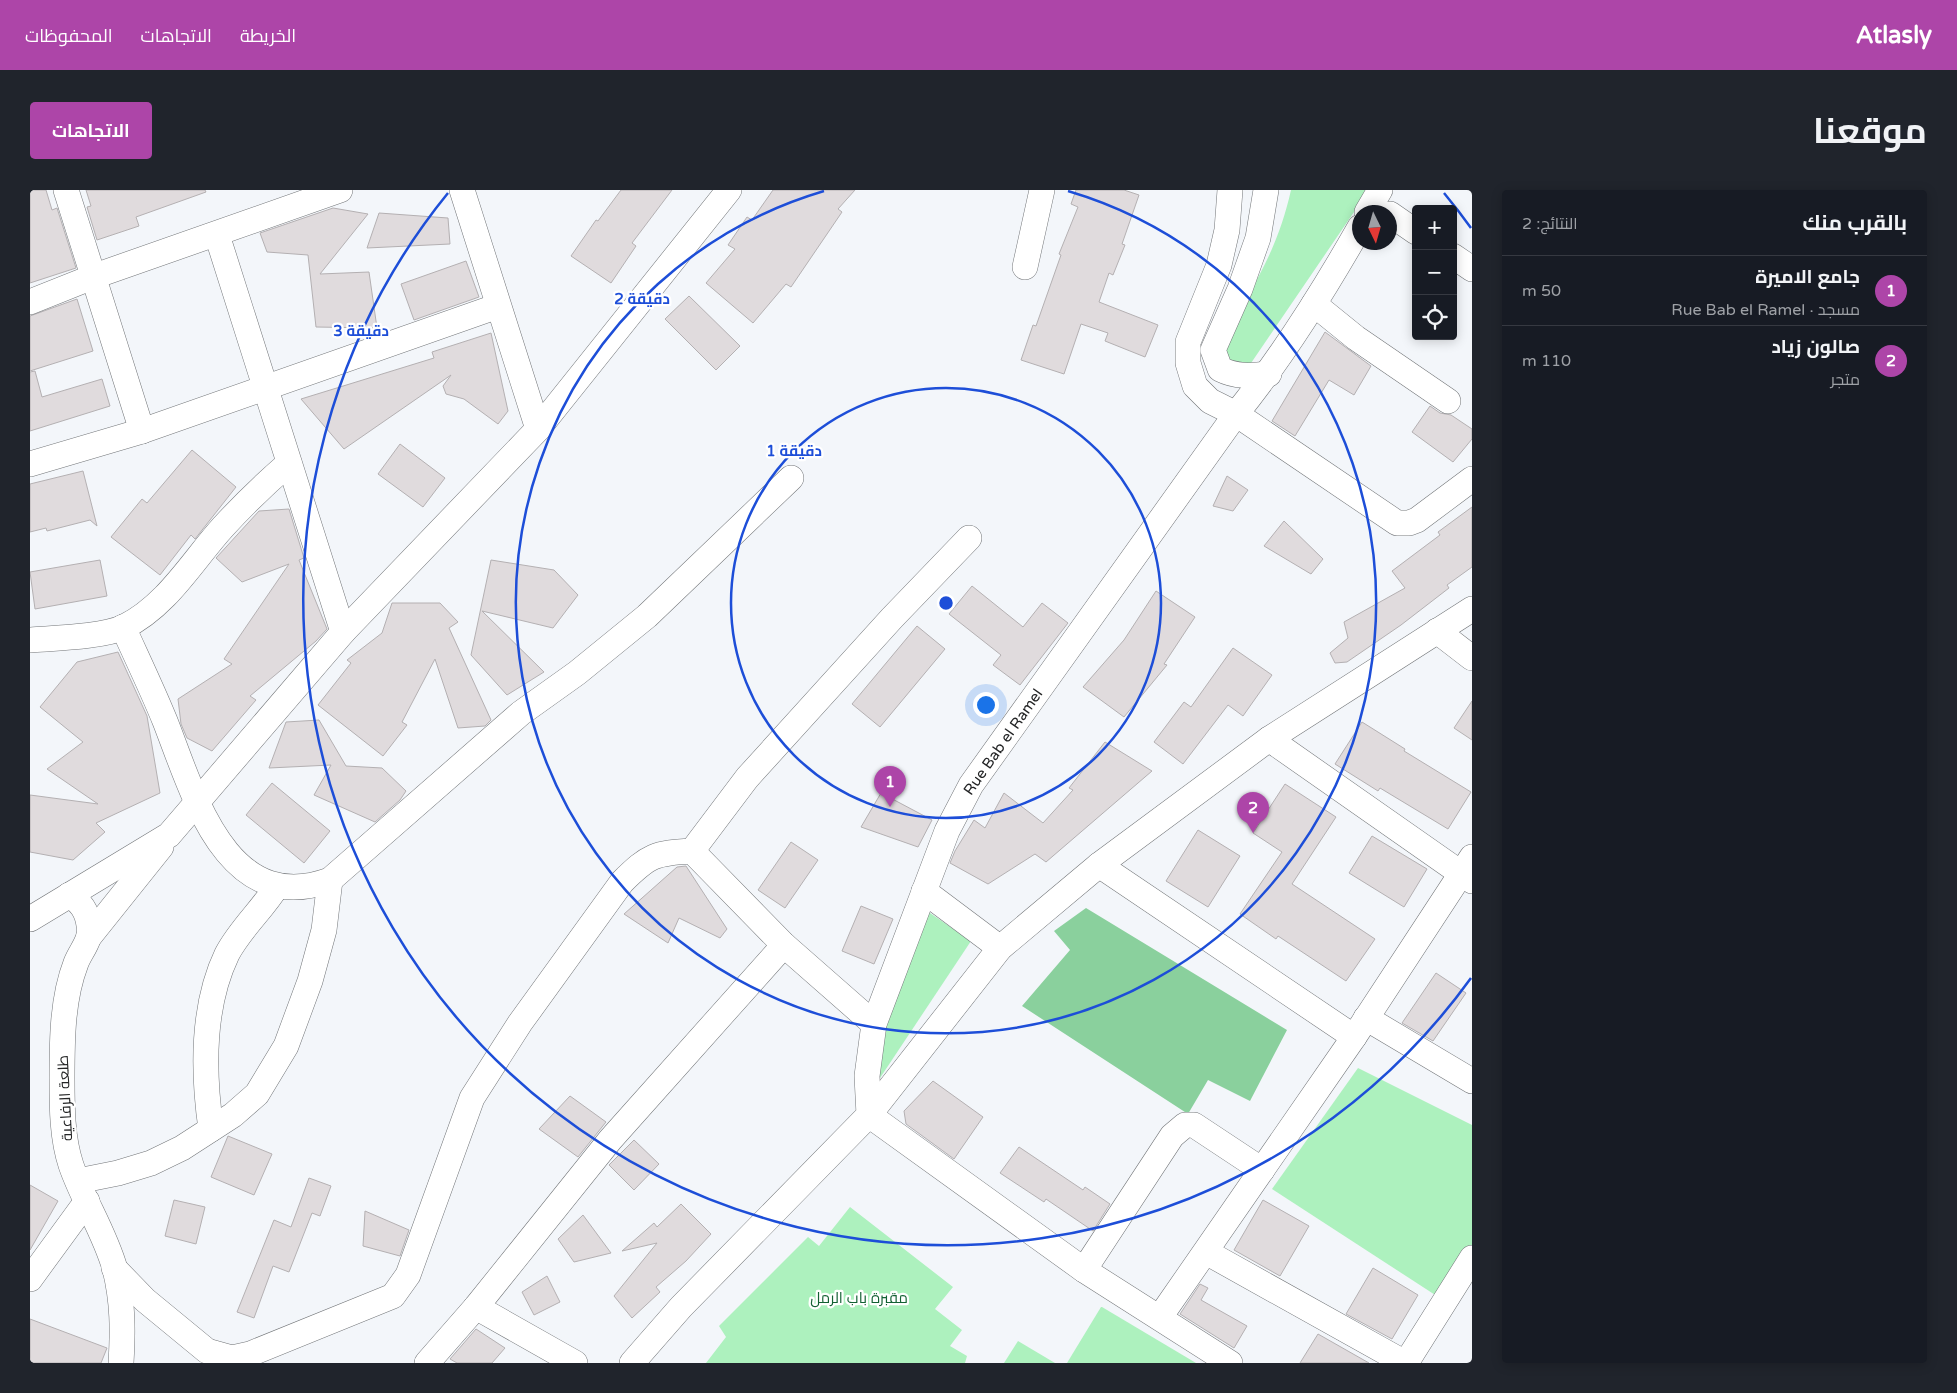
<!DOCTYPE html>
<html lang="ar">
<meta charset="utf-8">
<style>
body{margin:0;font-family:"Varela Round",Cairo,sans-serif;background:#20242c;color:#f1f3f6;direction:rtl}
.controls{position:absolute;right:15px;top:15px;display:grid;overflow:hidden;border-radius:5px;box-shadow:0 2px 12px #0003}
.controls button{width:45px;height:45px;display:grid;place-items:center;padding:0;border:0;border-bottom:1px solid #363941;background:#171b24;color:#f1f3f6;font:25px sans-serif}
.compass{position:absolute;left:1322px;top:15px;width:45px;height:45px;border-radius:50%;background:#171b24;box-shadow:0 2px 12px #0003;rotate:175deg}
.you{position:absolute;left:955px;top:514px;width:18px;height:18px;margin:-12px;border:4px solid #fff;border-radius:50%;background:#1a73e8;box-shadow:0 0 0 8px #1a73e833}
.badge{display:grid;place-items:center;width:32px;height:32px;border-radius:50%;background:#ad45a8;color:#fff;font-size:16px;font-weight:700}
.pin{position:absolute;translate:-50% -41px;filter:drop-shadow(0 1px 2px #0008)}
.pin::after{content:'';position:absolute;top:26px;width:18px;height:15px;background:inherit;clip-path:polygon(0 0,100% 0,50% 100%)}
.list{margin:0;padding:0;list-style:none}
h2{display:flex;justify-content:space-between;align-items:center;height:65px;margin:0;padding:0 20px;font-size:21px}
h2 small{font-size:16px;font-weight:400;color:#9ea1a6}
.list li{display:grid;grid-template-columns:32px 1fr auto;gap:15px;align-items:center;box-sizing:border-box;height:70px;padding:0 20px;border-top:1px solid #363941}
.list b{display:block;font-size:19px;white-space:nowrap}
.list p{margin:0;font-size:16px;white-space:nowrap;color:#9ea1a6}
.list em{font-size:16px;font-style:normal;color:#9ea1a6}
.icon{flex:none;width:28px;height:28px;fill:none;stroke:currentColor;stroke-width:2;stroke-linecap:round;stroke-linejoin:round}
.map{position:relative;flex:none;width:1442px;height:1173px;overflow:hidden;direction:ltr;border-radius:5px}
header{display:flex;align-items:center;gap:30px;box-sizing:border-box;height:70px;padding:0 25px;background:#ad45a8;color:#fff}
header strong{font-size:24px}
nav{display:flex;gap:28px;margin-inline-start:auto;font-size:18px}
.intro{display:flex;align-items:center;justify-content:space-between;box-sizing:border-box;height:120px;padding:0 30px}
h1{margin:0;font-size:35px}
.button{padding:12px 22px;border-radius:5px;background:#ad45a8;color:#fff;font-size:18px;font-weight:700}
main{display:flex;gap:30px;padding:0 30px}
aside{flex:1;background:#171b24;border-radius:5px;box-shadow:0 2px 12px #0003}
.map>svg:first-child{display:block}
.green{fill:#adf1be}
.forest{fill:#8ad09d}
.building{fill:#e0dbdd;stroke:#b4b0b2}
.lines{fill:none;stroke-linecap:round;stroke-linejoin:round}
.minor-casing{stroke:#737679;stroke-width:26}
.minor{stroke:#fff;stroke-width:25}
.ring{fill:none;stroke:#1d4ed8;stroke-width:2.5}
.labels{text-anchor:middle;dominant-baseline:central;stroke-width:4.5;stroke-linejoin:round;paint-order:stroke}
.street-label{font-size:15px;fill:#242526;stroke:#fff}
.park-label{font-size:15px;fill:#136133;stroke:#fff}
.centre{fill:#1d4ed8;stroke:#fff;stroke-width:2.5}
.ring-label{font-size:15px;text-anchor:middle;font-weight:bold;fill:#1d4ed8;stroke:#fff;stroke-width:4.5;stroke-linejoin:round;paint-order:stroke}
</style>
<header>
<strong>Atlasly</strong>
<nav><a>الخريطة</a><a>الاتجاهات</a><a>المحفوظات</a></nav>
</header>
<div class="intro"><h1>موقعنا</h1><a class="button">الاتجاهات</a></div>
<main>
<aside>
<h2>بالقرب منك<small>النتائج: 2</small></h2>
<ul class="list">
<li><span class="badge">1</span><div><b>جامع الاميرة</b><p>مسجد · Rue Bab el Ramel</p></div><em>50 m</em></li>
<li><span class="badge">2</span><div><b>صالون زياد</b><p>متجر</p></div><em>110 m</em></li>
</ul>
</aside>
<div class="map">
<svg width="1442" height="1173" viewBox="0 0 1442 1173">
<rect width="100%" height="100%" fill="#f3f6fa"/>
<g class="green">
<path d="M 1261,0 L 1339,0 L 1217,179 L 1203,178 L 1190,147 C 1224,99 1248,58 1261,0 Z"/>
<path d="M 897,721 L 941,751 L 850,888 L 839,884 Z"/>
<path d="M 1328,878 L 1442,935 L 1442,1071 L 1416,1112 L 1242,999 Z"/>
<path d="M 820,1017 L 923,1097 L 905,1119 L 932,1140 L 920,1156 L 937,1166 L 935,1173 L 676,1173 L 696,1147 L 689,1136 L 778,1047 L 789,1056 Z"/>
<path d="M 1071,1117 L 1072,1117 L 1166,1173 L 1037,1173 Z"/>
<path d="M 988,1151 L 1025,1173 L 974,1173 Z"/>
</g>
<path class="forest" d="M 1056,718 L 1257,840 L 1220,911 L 1178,890 L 1158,924 L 992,816 L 1040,760 L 1024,741 Z"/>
<g class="building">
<path d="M 0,0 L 16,0 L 22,20 L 27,18 L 46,78 L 0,93 Z"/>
<path d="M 56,0 L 175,0 L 176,2 L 106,27 L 109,36 L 67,50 L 57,17 L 61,16 Z"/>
<path d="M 591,0 L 642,0 L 602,53 L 606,56 L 581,93 L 541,66 L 566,30 L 568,31 Z"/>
<path d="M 743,0 L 825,0 L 808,19 L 812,22 L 761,97 L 756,94 L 723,133 L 676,93 L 705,59 L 698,55 L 717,27 L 722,30 Z"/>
<path d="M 1046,0 L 1094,0 L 1109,5 L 1092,54 L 1095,55 L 1083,85 L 1079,83 L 1069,112 L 1128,135 L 1115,167 L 1075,151 L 1078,143 L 1051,134 L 1034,184 L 991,170 L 1003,135 L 1006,136 L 1031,65 L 1029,64 L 1048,17 L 1041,14 Z"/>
<path d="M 303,18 L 338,24 L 290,84 L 339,82 L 347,138 L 286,137 L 278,65 L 237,62 L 230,43 Z"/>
<path d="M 349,23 L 418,28 L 420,54 L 337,58 Z"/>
<path d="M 436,71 L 449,107 L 384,130 L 371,94 Z"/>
<path d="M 659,106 L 710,156 L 686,180 L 635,129 Z"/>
<path d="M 47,109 L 63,161 L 0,181 L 0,126 Z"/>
<path d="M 1295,142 L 1341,176 L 1324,205 L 1299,190 L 1265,246 L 1242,231 Z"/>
<path d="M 461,143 L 478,221 L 468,234 L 434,209 L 416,204 L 413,196 L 421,185 L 314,259 L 271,209 L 404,168 L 402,162 Z"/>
<path d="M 5,181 L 12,207 L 72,189 L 80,216 L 0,241 L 0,182 Z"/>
<path d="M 1400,216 L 1410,223 L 1421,225 L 1442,239 L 1442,249 L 1423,272 L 1382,242 Z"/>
<path d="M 370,254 L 415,288 L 393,317 L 348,284 Z"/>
<path d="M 162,260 L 206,297 L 165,349 L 161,345 L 130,385 L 81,347 L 112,309 L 117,313 Z"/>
<path d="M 53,281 L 67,336 L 60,330 L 17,341 L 16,338 L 0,342 L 0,294 Z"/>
<path d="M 1197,286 L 1218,300 L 1203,321 L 1183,316 Z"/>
<path d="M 1442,317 L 1442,377 L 1417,395 L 1419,398 L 1371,435 L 1317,472 L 1305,473 L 1300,463 L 1318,448 L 1314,432 L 1375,398 L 1362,381 L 1410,345 L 1408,342 Z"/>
<path d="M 259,319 L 274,368 L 269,370 L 297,439 L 286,451 L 220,506 L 226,510 L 182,561 L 157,548 L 151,534 L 148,509 L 202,474 L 194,469 L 259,374 L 212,392 L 186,368 L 229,321 Z"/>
<path d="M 1254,331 L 1293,369 L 1281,384 L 1234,356 Z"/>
<path d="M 70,370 L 77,406 L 5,419 L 0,382 Z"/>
<path d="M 461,370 L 524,380 L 548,405 L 523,438 L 452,421 L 514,482 L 477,505 L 441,465 Z"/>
<path d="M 942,396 L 993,437 L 1012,413 L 1038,433 L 990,495 L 963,475 L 971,465 L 919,424 Z"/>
<path d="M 1126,401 L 1165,427 L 1134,474 L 1137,475 L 1094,527 L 1053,497 L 1094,450 Z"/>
<path d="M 362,413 L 410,413 L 428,432 L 419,438 L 461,530 L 455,536 L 428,538 L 405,469 L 372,532 L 377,535 L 353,566 L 288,515 L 321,473 L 317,470 L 352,443 Z"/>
<path d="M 887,436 L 915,459 L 850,537 L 822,514 Z"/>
<path d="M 1203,458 L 1242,485 L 1213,526 L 1198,515 L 1153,574 L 1124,552 L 1154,512 L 1161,517 Z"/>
<path d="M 88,462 L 117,526 L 130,603 L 66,633 L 75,642 L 43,670 L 0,662 L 0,605 L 68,614 L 17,579 L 53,552 L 10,517 L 47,472 Z"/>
<path d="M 1442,511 L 1442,550 L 1424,538 Z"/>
<path d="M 289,530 L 316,576 L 352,578 L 376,601 L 370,610 L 345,632 L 284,605 L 301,575 L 239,578 L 256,532 Z"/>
<path d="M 1332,532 L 1375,559 L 1374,561 L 1441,602 L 1418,639 L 1350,598 L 1348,601 L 1305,574 Z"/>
<path d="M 1075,552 L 1122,581 L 1016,672 L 1005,664 L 958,694 L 920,673 L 925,661 L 944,630 L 955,638 L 974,603 L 1013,633 L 1043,600 L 1039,598 Z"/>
<path d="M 242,593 L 300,641 L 274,673 L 216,625 Z"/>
<path d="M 1255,594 L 1306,627 L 1262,694 L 1345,749 L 1316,791 L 1248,746 L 1246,749 L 1210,724 L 1252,662 L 1223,643 Z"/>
<path d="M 851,603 L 902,630 L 888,657 L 831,637 Z"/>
<path d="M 1168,640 L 1210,666 L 1178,717 L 1136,691 Z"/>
<path d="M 1342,646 L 1397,679 L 1374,717 L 1319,683 Z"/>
<path d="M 761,652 L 788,670 L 755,718 L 728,700 Z"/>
<path d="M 656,676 L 697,739 L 690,748 L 649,728 L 638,753 L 594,724 L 647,677 Z"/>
<path d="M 831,716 L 863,729 L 844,774 L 812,761 Z"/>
<path d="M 1406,783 L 1436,803 L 1403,851 L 1372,833 Z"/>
<path d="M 903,891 L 953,927 L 924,969 L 876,934 L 874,921 Z"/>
<path d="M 540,906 L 576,932 L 548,967 L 509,939 Z"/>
<path d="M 198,946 L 242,964 L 224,1005 L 181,987 Z"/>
<path d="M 604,950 L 629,974 L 604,1000 L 579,975 Z"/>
<path d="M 989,957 L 1053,1000 L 1055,997 L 1080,1014 L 1063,1041 L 1016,1009 L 1014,1012 L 970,983 Z"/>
<path d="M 279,988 L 301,996 L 290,1026 L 282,1023 L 259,1082 L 243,1076 L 224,1128 L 207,1122 L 244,1030 L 261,1037 Z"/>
<path d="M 0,995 L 28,1011 L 0,1060 Z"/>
<path d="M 144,1010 L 175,1017 L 166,1054 L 135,1046 Z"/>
<path d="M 1233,1010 L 1279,1036 L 1250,1086 L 1204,1060 Z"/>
<path d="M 651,1014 L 681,1044 L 656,1071 L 626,1097 L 630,1102 L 602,1128 L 584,1106 L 627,1053 L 592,1061 L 624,1033 L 627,1037 Z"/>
<path d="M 335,1021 L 379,1040 L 370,1066 L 333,1056 Z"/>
<path d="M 553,1025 L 581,1063 L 544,1072 L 528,1049 Z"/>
<path d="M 1343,1078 L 1388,1105 L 1362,1149 L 1316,1124 Z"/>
<path d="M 517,1086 L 530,1112 L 504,1125 L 492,1102 Z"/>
<path d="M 1170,1094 L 1178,1098 L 1171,1110 L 1217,1136 L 1204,1158 L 1150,1124 Z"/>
<path d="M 0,1129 L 77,1158 L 71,1173 L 0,1173 Z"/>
<path d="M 446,1139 L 475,1158 L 462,1173 L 427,1173 L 420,1169 Z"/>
<path d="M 1288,1144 L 1339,1173 L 1270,1173 Z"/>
</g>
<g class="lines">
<g class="minor-casing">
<g id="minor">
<path d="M 36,0 L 112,241"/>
<path d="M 432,0 L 508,239"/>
<path d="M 1200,0 L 1197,40 L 1189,75 L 1158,152 L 1158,173 L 1165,196 L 1180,211 L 1206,224 L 1367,333 L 1379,333 L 1387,330 L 1442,289"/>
<path d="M 1236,0 L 1228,48 L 1210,99 L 1183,160 L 1190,179 C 1206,187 1220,186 1239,184"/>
<path d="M 1337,22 L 1350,0"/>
<path d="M 1360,24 L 1386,42"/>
<path d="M 187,45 L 313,442"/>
<path d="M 1423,66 L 1442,79"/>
<path d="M 995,77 L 1012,0"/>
<path d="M 0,112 L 65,86 L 310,0"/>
<path d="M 1284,114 L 1326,148 L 1418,211"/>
<path d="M 0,274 L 112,241 L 468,116"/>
<path d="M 93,437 C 107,468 122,499 135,531 C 163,602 196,728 300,690 L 491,523 L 547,483 L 617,426 L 761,288"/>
<path d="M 1407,441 L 1442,468"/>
<path d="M 0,450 C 25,448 73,447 94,437 C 137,416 163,370 193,337 C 214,314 236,293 259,273"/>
<path d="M 1239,549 L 1442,691"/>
<path d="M 662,661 L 717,588 L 862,428 L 939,348"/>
<path d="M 1069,675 L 1324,847"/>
<path d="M 894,701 L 970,758"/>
<path d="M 39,705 C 51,712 57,721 59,735 C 62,750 51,760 46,773 C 32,809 32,851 32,889 C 32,917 32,948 41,975 C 53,1010 75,1043 85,1079 C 93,1112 93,1140 91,1173"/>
<path d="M 0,729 L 139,645 L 313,442 L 508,239 L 699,0"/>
<path d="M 59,747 L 131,657"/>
<path d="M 1336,828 L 1442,891"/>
<path d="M 181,939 C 173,883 172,816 197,764 C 210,739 232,720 247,696"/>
<path d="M 48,991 L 88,983 L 121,973 L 152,958 L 203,925 L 227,904 L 256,856 L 280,791 L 294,740 L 300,690"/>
<path d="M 1176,1062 L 1375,1173"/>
<path d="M 84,1078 L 115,1110 L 177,1161 L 202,1168 L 220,1164 L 363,1106 L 378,1085 L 442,908 L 490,833 L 592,692 C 619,665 625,663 662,661 L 754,755"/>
<path d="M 1054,1080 L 1142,946 L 1155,935 L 1164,935 L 1232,980"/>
<path d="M 0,1089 L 57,1011"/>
<path d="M 446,1117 L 545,1173"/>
<path d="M 1130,1127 L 1324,847 L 1442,667"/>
<path d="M 397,1173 L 446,1117 L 580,950 L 754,755 L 844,834"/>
<path d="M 602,1173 L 651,1117 L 839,925 L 837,886 L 844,834 L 917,641 L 941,595 L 1206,224 C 1253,166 1293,102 1330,37"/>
<path d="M 1200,1173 L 1054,1080 L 839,925 L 970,758 L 1069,675 L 1239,549 L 1442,419"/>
<path d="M 1376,1173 L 1442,1068"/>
</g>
</g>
<use href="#minor" class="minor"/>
</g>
<g class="ring">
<circle cx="916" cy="413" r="215"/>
<path d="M1038 1A430 430 0 1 1 794 1"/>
<path d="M1441 788A645 645 0 1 1 418 3M1414 3A645 645 0 0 1 1441 38"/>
</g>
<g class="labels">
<g class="street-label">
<text transform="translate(973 552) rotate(-55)">Rue Bab el Ramel</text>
<text transform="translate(35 908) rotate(-93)">طلعة الرفاعية</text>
</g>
<g class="park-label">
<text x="829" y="1108">مقبرة باب الرمل</text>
</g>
</g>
<circle cx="916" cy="413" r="8" class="centre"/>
<g class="ring-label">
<text x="612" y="114">2 دقيقة</text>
<text x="331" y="146">3 دقيقة</text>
<text x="764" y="266">1 دقيقة</text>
</g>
</svg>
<div class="controls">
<button>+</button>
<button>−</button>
<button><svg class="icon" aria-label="locate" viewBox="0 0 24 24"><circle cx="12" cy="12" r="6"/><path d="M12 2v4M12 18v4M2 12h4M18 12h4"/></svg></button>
</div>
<svg class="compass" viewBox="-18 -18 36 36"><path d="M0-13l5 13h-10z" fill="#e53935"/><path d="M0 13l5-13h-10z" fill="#9ea1a6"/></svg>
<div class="you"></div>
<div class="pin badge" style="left:860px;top:617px">1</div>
<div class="pin badge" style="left:1223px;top:643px">2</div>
</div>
</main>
